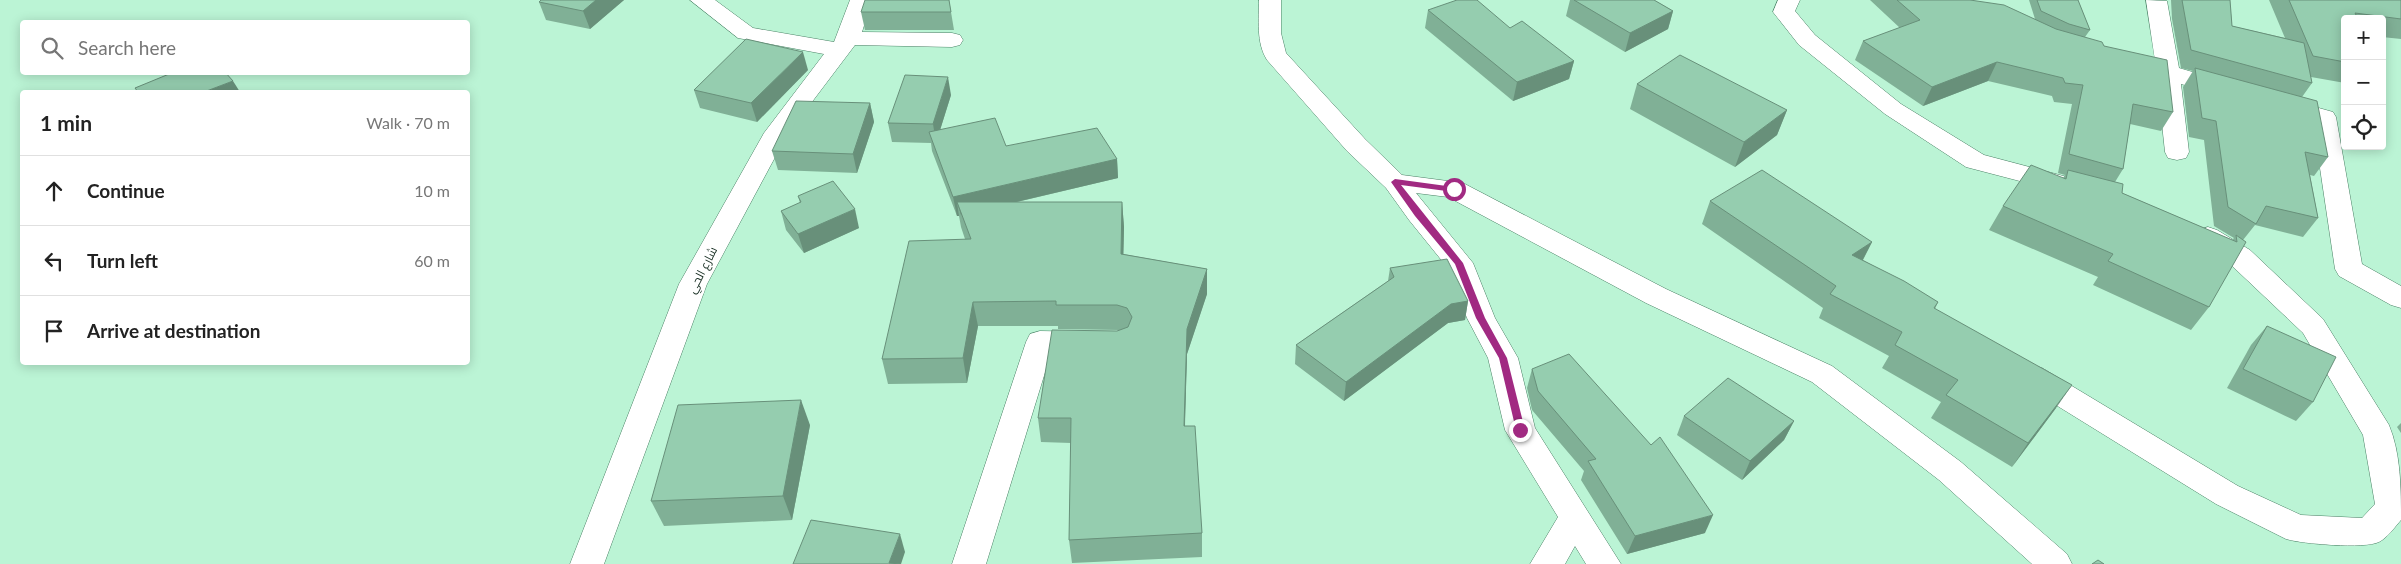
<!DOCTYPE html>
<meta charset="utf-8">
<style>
body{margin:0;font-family:Lato,Cairo,sans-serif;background:#f6f6f6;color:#222}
.controls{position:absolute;right:15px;top:15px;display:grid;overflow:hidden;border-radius:5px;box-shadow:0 2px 12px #0003}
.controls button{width:45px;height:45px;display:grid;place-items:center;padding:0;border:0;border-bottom:1px solid #e0e0e0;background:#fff;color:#222;font:25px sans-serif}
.stop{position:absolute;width:15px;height:15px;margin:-11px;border:4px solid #a12a82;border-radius:50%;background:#fff}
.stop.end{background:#a12a82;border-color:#fff;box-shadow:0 1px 5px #0008}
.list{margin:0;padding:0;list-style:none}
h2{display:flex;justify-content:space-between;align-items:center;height:65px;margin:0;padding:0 20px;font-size:21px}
h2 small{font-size:16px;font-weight:400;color:#767676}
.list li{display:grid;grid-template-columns:32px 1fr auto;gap:15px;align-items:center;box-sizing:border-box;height:70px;padding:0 20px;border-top:1px solid #e0e0e0}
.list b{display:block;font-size:19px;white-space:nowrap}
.list em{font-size:16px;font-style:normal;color:#767676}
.icon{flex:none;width:28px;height:28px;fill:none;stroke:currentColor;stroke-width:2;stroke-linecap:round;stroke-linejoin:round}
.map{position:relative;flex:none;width:2401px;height:564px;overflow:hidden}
.search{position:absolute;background:#fff;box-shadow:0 2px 12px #0003;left:20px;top:20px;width:450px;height:55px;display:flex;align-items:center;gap:12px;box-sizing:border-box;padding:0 18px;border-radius:5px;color:#767676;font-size:19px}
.panel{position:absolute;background:#fff;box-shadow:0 2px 12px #0003;left:20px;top:90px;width:450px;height:275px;border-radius:5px}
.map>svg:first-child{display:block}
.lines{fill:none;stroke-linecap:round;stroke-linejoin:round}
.minor-casing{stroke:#4a8065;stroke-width:1}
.minor{fill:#fff;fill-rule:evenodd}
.wall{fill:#80b096}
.shaded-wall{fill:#68907a}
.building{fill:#95cdaf;stroke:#68907a}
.route{fill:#a12a82}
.labels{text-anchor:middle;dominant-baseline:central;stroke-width:4.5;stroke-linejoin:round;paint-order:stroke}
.street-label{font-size:12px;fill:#142b1f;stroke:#fff}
</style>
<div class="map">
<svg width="2401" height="564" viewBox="0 0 2401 564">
<rect width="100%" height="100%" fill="#bbf4d5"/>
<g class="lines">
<g class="minor-casing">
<g id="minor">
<path d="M 690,0 L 715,0 L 753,28 L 834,42 L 850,0 L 872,0 L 862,32 L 952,33 L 960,35 L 963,40 L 960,45 L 952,47 L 855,45 L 787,135 L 707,284 L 604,564 L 570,564 L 679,284 L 764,133 L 824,54 L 738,38 Z"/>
<path d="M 1259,0 L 1281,0 L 1281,33 L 1286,53 L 1365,139 L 1402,175 L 1463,183 L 1666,289 L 1832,366 L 1961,462 L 2067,554 L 2072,564 L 2032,564 L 1939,480 L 1812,382 L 1646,303 L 1448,197 L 1416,193 L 1473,263 L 1495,318 L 1518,358 L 1535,428 L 1621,564 L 1586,564 L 1575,546 L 1565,564 L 1530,564 L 1558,517 L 1505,430 L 1488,358 L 1467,318 L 1447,267 L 1409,220 L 1386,188 L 1347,151 L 1267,60 C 1256,43 1259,19 1259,0 Z"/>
<path d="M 1778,0 L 1800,0 L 1795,11 L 1815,35 L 1901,104 L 1984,155 L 2071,178 L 2075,184 L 2071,190 L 2062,192 L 1966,167 L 1885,114 L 1799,45 L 1773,12 Z"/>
<path d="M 2146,0 L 2167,1 L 2179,68 L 2233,84 L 2237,89 L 2233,94 L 2225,96 L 2181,84 L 2189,152 L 2186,158 L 2177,160 L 2168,158 L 2165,152 L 2157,77 L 2124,67 L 2121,62 L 2124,57 L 2132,55 L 2155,61 Z"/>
<path d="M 2283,98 L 2333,112 L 2336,117 L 2362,264 L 2401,286 L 2401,308 L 2391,305 L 2339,276 L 2335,269 L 2313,121 L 2275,110 L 2271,105 L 2275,100 Z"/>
<path d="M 2208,227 L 2217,230 L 2250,250 L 2323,319 L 2389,425 C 2401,454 2401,489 2401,520 C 2395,527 2387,538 2379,542 C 2365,549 2302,544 2286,539 L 2216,504 L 2022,384 L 2017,376 L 2022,368 L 2032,365 L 2042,368 L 2238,486 L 2301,515 L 2362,518 L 2375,504 L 2363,435 L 2303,333 L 2230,264 L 2199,242 L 2195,236 L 2199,230 Z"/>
<path d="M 1040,331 L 1088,332 L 1098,335 L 1102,343 L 1098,351 L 1088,354 L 1051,353 L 986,564 L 952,564 L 1026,342 L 1030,334 Z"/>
</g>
</g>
<use href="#minor" class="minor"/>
</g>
<g class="wall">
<path d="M 541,0 L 624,0 L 590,29 L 546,20 L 539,2 Z"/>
<path d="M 949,0 L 954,30 L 865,30 L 861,12 Z"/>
<path d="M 1570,0 L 1654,0 L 1673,11 L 1668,29 L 1625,52 L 1566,16 Z"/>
<path d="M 1870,0 L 1970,0 L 2035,19 L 2029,0 L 2078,0 L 2090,30 L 2085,37 L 2104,46 L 2173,112 L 2161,131 L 2130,124 L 2123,169 L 2115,182 L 2122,193 L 2232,240 L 2234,238 L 2214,226 L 2204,140 L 2189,137 L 2183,87 L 2193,71 L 2181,68 L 2172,19 L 2171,0 L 2230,0 L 2232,26 L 2285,38 L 2269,0 L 2401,0 L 2401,39 L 2382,37 L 2382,19 L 2345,19 L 2345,83 L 2311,77 L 2312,83 L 2302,97 L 2328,157 L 2314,176 L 2310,175 L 2318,218 L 2303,237 L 2255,225 L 2243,240 L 2209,307 L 2191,330 L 2093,285 L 2098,277 L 1989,230 L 2003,206 L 2063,178 L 2065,175 L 2058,173 L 2072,104 L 2054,102 L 2052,96 L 1988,81 L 1923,106 L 1855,60 L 1863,41 L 1900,28 Z"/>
<path d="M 1428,10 L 1510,28 L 1574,61 L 1569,79 L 1513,101 L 1425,28 Z"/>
<path d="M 808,70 L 757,122 L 700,108 L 694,90 Z"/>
<path d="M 1637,84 L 1787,110 L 1777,135 L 1735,167 L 1630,109 Z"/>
<path d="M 951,95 L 940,130 L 1006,146 L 1117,159 L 1118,178 L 1017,202 L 1122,202 L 1124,227 L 1123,254 L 1207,269 L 1207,294 L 1187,354 L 1185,426 L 1202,533 L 1202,557 L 1072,563 L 1069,540 L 1071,443 L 1041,442 L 1038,418 L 1117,331 L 1119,330 L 1058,329 L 1058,326 L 978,326 L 967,383 L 888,384 L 882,359 L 965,239 L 961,227 L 959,216 L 957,216 L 932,151 L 931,143 L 892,142 L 888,123 Z"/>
<path d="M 870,103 L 874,122 L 857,173 L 778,170 L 772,151 Z"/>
<path d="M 798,196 L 859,228 L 804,253 L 786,230 L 781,211 L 800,203 Z"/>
<path d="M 1710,201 L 1872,242 L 1863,260 L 1938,302 L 1935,309 L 2056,408 L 2012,467 L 1931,418 L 1941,402 L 1882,368 L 1889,356 L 1819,318 L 1823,308 L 1702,224 Z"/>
<path d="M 1390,268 L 1468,301 L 1465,320 L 1448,323 L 1344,401 L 1295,364 L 1296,345 L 1388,281 Z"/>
<path d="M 2267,326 L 2313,402 L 2296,421 L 2227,388 L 2251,345 Z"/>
<path d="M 1532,369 L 1705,533 L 1627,554 L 1581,480 L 1584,471 L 1532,410 L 1527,388 Z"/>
<path d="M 1684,416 L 1794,421 L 1784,440 L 1742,480 L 1677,435 Z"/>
<path d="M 2401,423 L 2401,433 L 2397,427 Z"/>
<path d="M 810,425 L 792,520 L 664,526 L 651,501 Z"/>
</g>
<g class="shaded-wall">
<path d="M 596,0 L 624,0 L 590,29 L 583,11 Z"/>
<path d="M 1673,11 L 1668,29 L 1625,52 L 1630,33 Z"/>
<path d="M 803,52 L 808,70 L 757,122 L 751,103 Z"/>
<path d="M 1574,61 L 1569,79 L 1513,101 L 1517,82 Z"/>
<path d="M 1997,62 L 1988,81 L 1923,106 L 1932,87 Z"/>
<path d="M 948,77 L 951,95 L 936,143 L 933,124 Z"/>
<path d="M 233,81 L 240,92 L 204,92 Z"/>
<path d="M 870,103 L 874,122 L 857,173 L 853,154 Z"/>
<path d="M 1787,110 L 1777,135 L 1735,167 L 1744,142 Z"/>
<path d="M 1117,159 L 1118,178 L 961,215 L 957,202 L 959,216 L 957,216 L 953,197 Z"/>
<path d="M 1122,202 L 1124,227 L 1123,278 L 1121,254 Z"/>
<path d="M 855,209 L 859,228 L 804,253 L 798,234 Z"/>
<path d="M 1872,242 L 1860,265 L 1852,255 Z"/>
<path d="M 1207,269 L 1207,294 L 1187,354 L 1184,451 L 1184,426 L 1187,329 Z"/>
<path d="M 1468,301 L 1465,320 L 1448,323 L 1344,401 L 1346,382 L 1451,304 Z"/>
<path d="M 973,302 L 978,326 L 967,383 L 963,358 Z"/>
<path d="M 2072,385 L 2056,408 L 2012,467 L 2028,443 Z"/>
<path d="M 801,400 L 810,425 L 792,520 L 783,496 Z"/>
<path d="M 1794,421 L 1784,440 L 1742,480 L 1750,461 Z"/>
<path d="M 1713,515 L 1705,533 L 1627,554 L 1635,536 Z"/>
<path d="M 900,534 L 905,552 L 901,564 L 889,563 Z"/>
</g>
<g class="building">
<path d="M 541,0 L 596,0 L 583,11 L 539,2 Z"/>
<path d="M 865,0 L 949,0 L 951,12 L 861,12 Z"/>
<path d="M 1457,0 L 1477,0 L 1510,28 L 1522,21 L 1574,61 L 1517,82 L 1428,10 Z"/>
<path d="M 1574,0 L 1654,0 L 1673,11 L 1630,33 Z"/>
<path d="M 1897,0 L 1970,0 L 2004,5 L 2056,29 L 2102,42 L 2104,46 L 2167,60 L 2173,112 L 2133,104 L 2123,169 L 2069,154 L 2083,85 L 2065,83 L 2063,78 L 1997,62 L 1932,87 L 1863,41 L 1920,20 Z"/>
<path d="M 2037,0 L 2078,0 L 2090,30 L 2069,24 L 2041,11 Z"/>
<path d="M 2182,0 L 2230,0 L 2232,26 L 2304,43 L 2312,83 L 2191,50 Z"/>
<path d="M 2289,0 L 2401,0 L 2401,19 L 2355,13 L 2358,19 L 2345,19 L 2345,62 L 2313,56 Z"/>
<path d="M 746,39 L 803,52 L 751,103 L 694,90 Z"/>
<path d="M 1680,55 L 1787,110 L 1744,142 L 1637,84 Z"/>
<path d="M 2195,68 L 2317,101 L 2328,157 L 2305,152 L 2318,218 L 2266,206 L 2256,224 L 2228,207 L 2216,121 L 2202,118 Z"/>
<path d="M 174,72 L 225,72 L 233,81 L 204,92 L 138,92 L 135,88 Z"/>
<path d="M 905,75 L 948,77 L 933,124 L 888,123 Z"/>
<path d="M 796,101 L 870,103 L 853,154 L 772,151 Z"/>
<path d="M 995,118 L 1006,146 L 1097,128 L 1117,159 L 953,197 L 929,132 Z"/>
<path d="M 2031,165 L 2066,179 L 2068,170 L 2123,184 L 2122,193 L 2237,242 L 2236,235 L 2246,242 L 2209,307 L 2108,261 L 2113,254 L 2003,206 Z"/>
<path d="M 1762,170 L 1872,242 L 1852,255 L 1904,281 L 1938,302 L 1934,308 L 2072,385 L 2028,443 L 1946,395 L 1958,380 L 1895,345 L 1902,332 L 1830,294 L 1836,286 L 1710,201 Z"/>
<path d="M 833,181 L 855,209 L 798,234 L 781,211 L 801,202 L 798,196 Z"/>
<path d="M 957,202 L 1122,202 L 1121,254 L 1207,269 L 1187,329 L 1184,426 L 1195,426 L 1202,533 L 1069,540 L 1071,418 L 1038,418 L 1052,330 L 1117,331 L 1128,327 L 1132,317 L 1127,308 L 1117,305 L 1056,305 L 1056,301 L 973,302 L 963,358 L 882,359 L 909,241 L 971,239 Z"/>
<path d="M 1447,259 L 1468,301 L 1451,304 L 1346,382 L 1296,345 L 1394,277 L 1390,268 Z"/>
<path d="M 2267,326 L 2336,357 L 2313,402 L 2243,369 Z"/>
<path d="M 1569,354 L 1651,445 L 1660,437 L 1713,515 L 1635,536 L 1588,461 L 1596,459 L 1538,391 L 1532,369 Z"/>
<path d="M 1728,378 L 1794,421 L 1750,461 L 1684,416 Z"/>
<path d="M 801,400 L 783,496 L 651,501 L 678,405 Z"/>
<path d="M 811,520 L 900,534 L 889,563 L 901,564 L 793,564 Z"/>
<path d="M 2098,560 L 2104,564 L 2092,564 Z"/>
</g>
<path class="route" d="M 1395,179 L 1454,187 L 1458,189 L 1454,192 L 1401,185 L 1463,263 L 1485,318 L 1507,358 L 1525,430 L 1523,432 L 1520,433 L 1516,430 L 1499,358 L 1476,318 L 1455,264 L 1415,216 L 1391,182 Z"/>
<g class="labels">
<g class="street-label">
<text transform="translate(702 270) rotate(-63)">شارع الحي</text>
</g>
</g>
</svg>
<div class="controls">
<button>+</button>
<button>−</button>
<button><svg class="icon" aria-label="locate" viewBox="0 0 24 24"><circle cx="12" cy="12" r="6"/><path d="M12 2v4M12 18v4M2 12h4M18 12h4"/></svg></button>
</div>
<div class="stop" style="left:1454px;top:189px"></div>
<div class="stop end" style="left:1520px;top:430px"></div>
<div class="search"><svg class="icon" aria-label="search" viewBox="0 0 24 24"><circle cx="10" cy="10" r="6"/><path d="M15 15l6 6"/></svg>Search here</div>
<section class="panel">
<h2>1 min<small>Walk · 70 m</small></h2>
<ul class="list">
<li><svg class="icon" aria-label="ahead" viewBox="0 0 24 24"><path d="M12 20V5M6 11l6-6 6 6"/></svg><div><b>Continue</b></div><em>10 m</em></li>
<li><svg class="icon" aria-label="left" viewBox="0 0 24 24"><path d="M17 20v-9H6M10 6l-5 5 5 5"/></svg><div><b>Turn left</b></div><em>60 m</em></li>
<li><svg class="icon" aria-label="arrive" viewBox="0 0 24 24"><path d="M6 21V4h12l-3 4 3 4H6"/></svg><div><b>Arrive at destination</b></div></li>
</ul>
</section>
</div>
